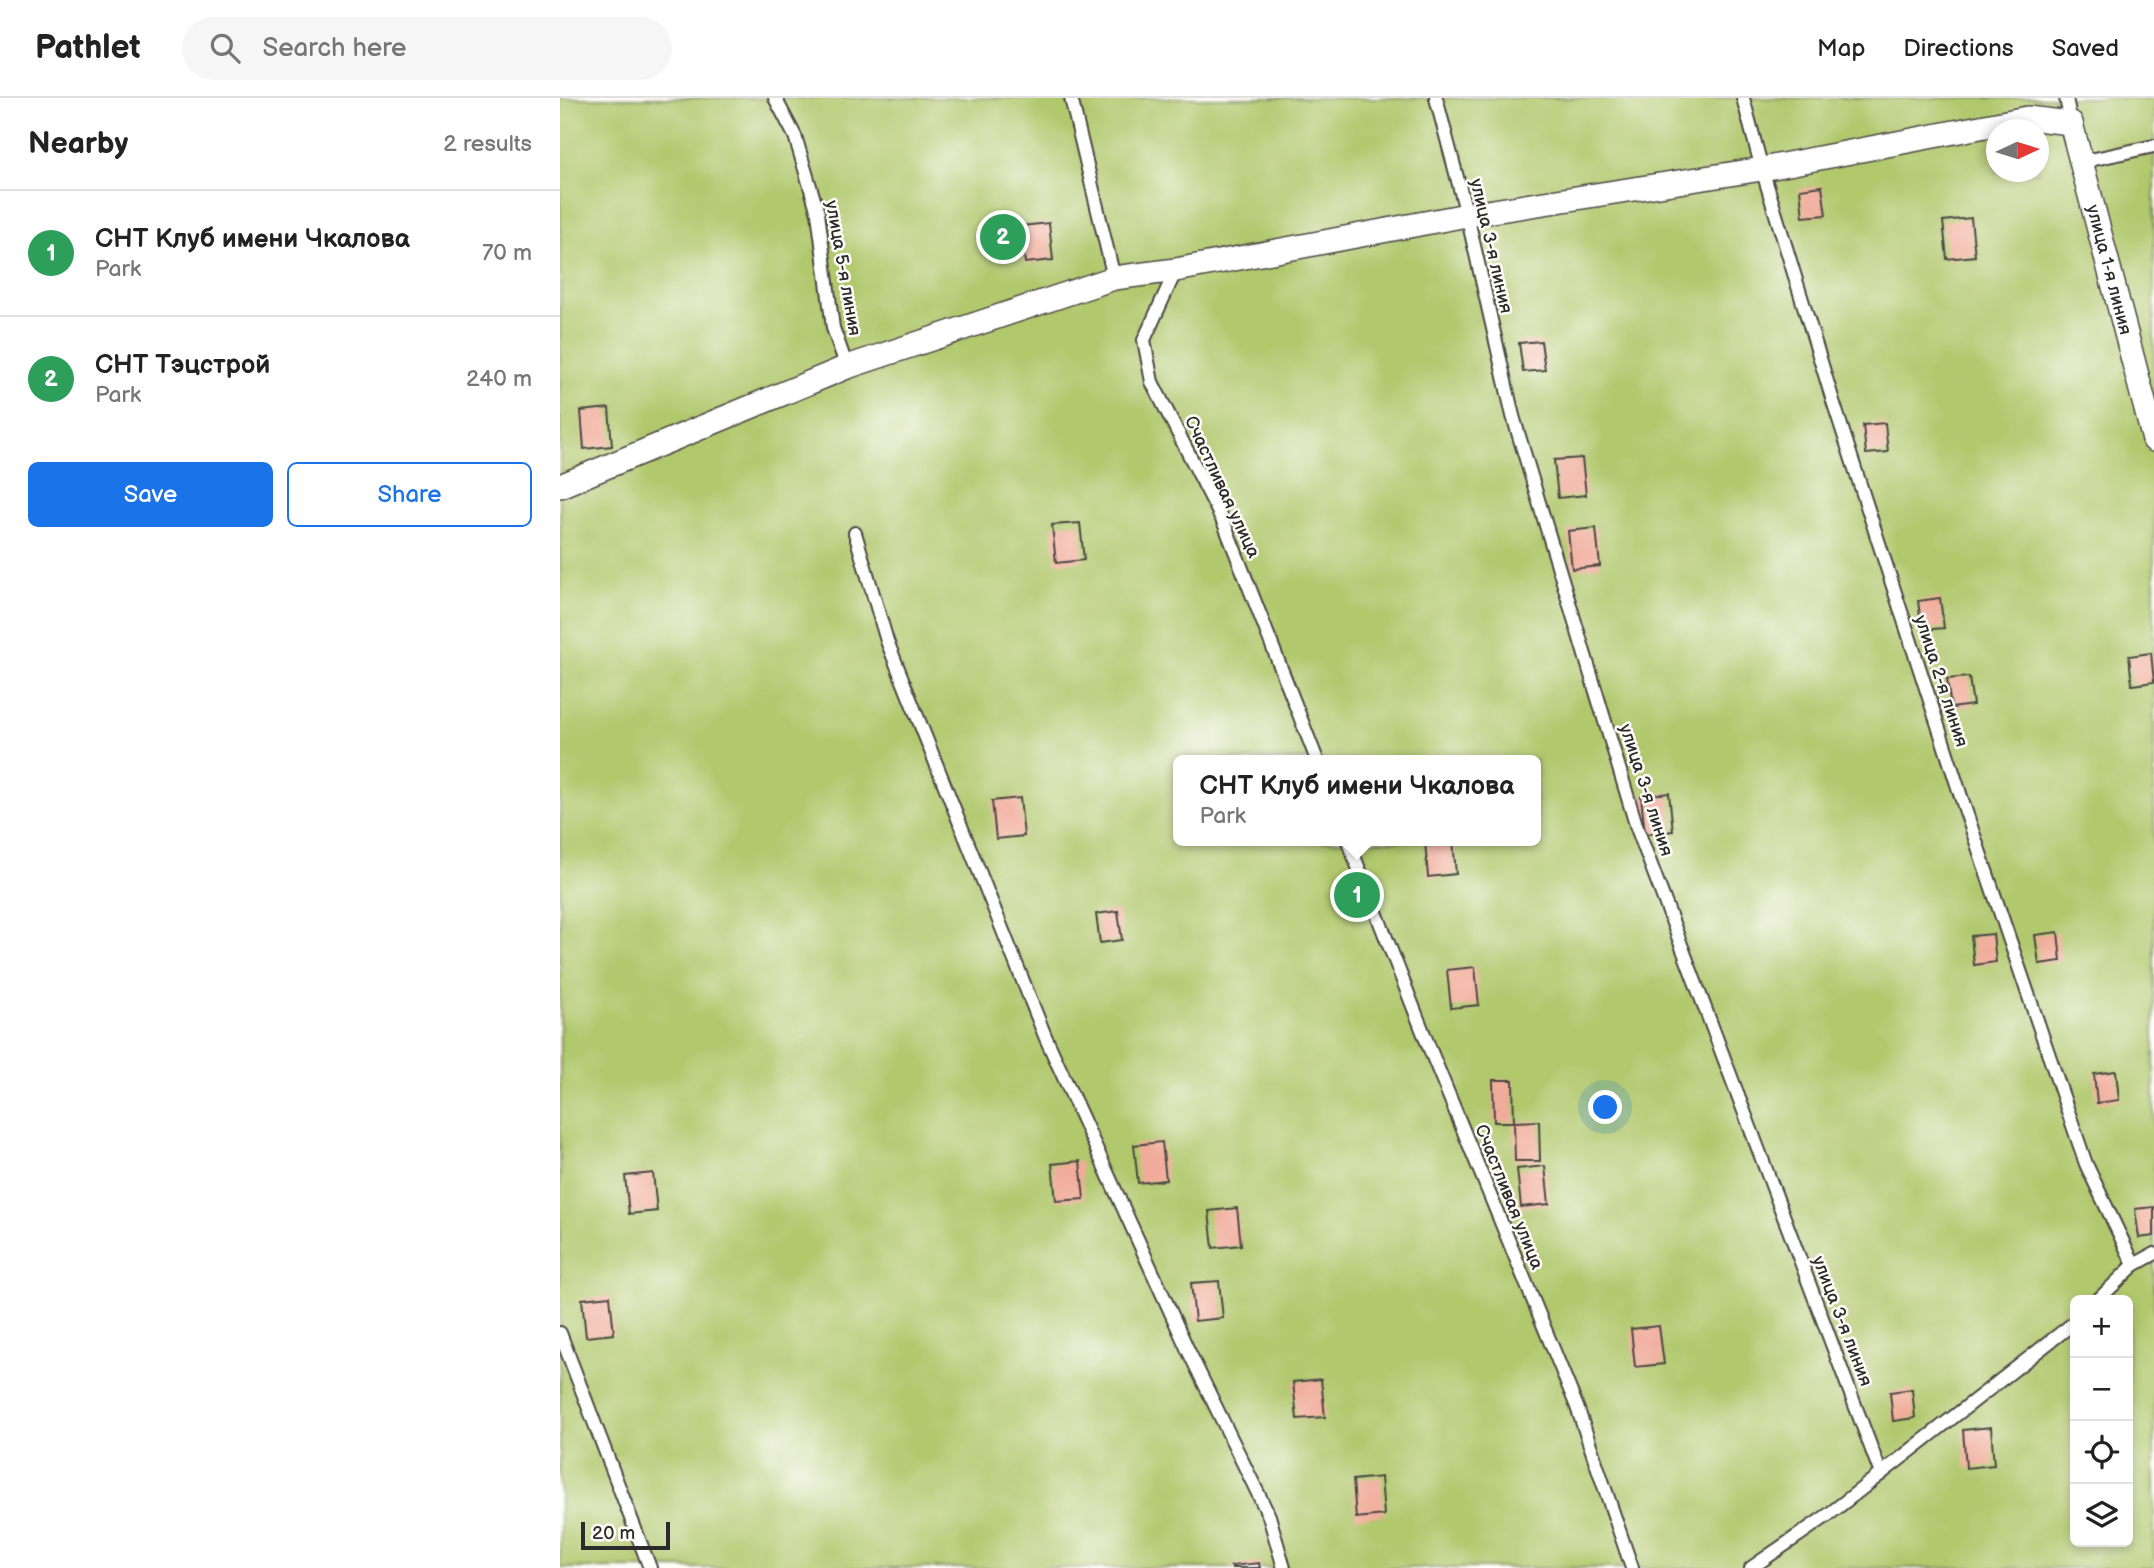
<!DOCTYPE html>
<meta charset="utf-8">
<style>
body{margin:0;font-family:"Balsamiq Sans",sans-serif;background:#f6f6f6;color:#222}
.controls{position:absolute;right:21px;bottom:21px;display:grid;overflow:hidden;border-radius:10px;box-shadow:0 4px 10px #0003}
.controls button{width:63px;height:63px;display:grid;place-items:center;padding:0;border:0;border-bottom:2px solid #e0e0e0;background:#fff;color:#222;font:35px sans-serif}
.compass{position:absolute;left:1426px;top:21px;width:63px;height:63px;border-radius:50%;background:#fff;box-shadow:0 4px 10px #0003;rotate:86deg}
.scale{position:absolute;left:21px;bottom:18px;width:89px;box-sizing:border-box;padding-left:7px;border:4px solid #2b2b2b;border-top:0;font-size:19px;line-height:24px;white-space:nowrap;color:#2b2b2b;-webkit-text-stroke:5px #fdfcf7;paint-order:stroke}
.you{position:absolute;left:1046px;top:1010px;width:24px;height:24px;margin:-18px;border:5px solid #fff;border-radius:50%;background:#1a73e8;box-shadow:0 0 0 10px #1a73e833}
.badge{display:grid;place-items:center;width:46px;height:46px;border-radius:50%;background:#1a73e8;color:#fff;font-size:23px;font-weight:700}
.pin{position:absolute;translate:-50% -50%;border:4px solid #fff;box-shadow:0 2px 7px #0006}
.popup{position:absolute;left:613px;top:657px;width:368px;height:91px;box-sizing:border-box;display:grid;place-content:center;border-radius:10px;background:#fff;filter:drop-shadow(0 2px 5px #0005);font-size:23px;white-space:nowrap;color:#767676}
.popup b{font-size:26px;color:#222}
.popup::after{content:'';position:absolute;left:50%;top:100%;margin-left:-14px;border:14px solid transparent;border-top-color:#fff}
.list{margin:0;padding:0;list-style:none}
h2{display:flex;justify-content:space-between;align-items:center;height:91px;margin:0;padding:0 28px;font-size:30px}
h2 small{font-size:23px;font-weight:400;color:#767676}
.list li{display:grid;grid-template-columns:46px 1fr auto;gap:21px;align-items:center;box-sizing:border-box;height:126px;padding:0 28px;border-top:2px solid #e0e0e0}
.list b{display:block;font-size:26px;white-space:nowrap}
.list p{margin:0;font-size:23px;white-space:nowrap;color:#767676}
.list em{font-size:23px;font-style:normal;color:#767676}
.actions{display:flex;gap:14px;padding:21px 28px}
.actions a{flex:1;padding:16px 0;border:2px solid #1a73e8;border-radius:10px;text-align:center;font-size:24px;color:#1a73e8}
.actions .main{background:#1a73e8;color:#fff}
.icon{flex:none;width:38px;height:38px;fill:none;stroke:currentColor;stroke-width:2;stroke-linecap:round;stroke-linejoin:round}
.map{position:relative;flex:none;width:1594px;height:1470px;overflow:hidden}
header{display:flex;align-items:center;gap:42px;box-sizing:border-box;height:98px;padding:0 35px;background:#fff;border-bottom:2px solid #e0e0e0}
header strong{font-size:33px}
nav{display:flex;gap:38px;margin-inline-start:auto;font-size:24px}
.search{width:490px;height:63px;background:#f6f6f6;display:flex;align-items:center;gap:18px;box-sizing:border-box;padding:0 24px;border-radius:38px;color:#767676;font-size:26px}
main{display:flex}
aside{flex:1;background:#fff}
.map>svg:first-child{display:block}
.green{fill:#b1c86d;stroke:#6e7a4c;stroke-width:2;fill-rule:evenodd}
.building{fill:#f1ab9a}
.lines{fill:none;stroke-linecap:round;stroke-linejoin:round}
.lane-casing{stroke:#494743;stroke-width:16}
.street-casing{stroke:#494743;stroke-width:26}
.lane{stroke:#fff;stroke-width:12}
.street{stroke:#fff;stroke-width:23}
.labels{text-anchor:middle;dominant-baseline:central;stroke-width:5;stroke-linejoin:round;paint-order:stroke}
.street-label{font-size:18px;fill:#2b2b2b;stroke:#fdfcf7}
</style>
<header>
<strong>Pathlet</strong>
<div class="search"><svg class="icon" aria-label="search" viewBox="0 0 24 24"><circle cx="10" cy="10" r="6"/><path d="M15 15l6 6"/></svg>Search here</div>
<nav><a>Map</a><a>Directions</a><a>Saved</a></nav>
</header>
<main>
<aside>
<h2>Nearby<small>2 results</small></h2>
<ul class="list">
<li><span class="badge" style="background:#2e9e5b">1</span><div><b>СНТ Клуб имени Чкалова</b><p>Park</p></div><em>70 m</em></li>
<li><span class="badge" style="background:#2e9e5b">2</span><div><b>СНТ Тэцстрой</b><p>Park</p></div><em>240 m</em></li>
</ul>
<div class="actions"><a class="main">Save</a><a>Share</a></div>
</aside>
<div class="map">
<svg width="1594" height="1470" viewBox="0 0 1594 1470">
<rect width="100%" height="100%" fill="#fdfcf7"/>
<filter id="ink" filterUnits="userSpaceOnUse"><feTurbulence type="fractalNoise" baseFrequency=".0143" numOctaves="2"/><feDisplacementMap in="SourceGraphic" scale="14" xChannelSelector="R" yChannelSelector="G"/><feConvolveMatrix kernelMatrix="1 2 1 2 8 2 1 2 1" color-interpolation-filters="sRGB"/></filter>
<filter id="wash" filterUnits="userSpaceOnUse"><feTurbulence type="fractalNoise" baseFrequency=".00686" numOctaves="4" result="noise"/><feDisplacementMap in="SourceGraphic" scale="28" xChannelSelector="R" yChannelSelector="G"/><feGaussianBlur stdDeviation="1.57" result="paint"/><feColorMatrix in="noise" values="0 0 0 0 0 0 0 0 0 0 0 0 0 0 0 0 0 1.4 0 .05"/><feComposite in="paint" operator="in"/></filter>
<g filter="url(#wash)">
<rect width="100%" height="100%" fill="#f4e4ca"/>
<path class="green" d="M 0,0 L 1594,0 L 1594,1470 L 0,1470 ZM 1436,32 L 1478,32 L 1478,74 L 1436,74 ZM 618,662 L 976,662 L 976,743 L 618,743 ZM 1515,1202 L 1568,1202 L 1568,1444 L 1515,1444 Z"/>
<g id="blocks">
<g class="building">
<path d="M 1262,88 L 1266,117 L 1243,119 L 1240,91 Z"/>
<path d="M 1411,120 L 1415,158 L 1387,161 L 1383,123 Z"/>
<path d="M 489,125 L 493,162 L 465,165 L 461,128 Z"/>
<path d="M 981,243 L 985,272 L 963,274 L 959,245 Z"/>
<path d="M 49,310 L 52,348 L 24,351 L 21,313 Z"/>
<path d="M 1325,325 L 1328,354 L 1306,356 L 1303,327 Z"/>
<path d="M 1022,360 L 1026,397 L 998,400 L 994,362 Z"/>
<path d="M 520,425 L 524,462 L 496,465 L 492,427 Z"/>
<path d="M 1036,430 L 1040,468 L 1012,471 L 1008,433 Z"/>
<path d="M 1380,500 L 1384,530 L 1362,532 L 1358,503 Z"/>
<path d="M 1591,555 L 1594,584 L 1572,587 L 1569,558 Z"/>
<path d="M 1409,579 L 1413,607 L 1391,610 L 1387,581 Z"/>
<path d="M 1109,695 L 1113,733 L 1085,736 L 1081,698 Z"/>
<path d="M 460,700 L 464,738 L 436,741 L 432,703 Z"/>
<path d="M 865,743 L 893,743 L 896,776 L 868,779 Z"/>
<path d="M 558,813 L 562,842 L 540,845 L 536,816 Z"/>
<path d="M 1498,834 L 1501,863 L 1479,866 L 1475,837 Z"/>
<path d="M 1433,836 L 1436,864 L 1414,867 L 1411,838 Z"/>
<path d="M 915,869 L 919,907 L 891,910 L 887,872 Z"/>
<path d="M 1556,973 L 1559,1002 L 1537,1005 L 1534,976 Z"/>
<path d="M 933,982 L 953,982 L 954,1024 L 934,1024 Z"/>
<path d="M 979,1023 L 980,1063 L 955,1063 L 954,1024 Z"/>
<path d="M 602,1044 L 606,1082 L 578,1085 L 574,1047 Z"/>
<path d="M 520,1063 L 524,1101 L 496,1103 L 492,1066 Z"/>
<path d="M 985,1068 L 989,1106 L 961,1109 L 957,1071 Z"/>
<path d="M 93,1075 L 97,1113 L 69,1116 L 65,1078 Z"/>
<path d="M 1594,1109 L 1594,1138 L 1579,1140 L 1575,1111 Z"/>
<path d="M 677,1110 L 681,1147 L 653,1150 L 649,1113 Z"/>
<path d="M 659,1183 L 663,1220 L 635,1223 L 631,1185 Z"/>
<path d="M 50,1198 L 54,1236 L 26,1239 L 22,1201 Z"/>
<path d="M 1099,1228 L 1104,1266 L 1075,1269 L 1071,1231 Z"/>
<path d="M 761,1281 L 765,1319 L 737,1321 L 733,1284 Z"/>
<path d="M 1352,1291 L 1355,1320 L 1333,1323 L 1330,1294 Z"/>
<path d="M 1431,1329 L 1434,1367 L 1406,1370 L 1403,1332 Z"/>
<path d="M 821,1379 L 824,1417 L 796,1420 L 793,1382 Z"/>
<path d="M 699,1465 L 700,1470 L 672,1470 L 671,1468 Z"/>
</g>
</g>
</g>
<g filter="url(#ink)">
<use href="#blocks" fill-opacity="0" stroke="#494743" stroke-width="2"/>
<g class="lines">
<g class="lane-casing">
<g id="lane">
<path d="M 215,0 L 235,38 L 258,115 L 273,230 L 287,269"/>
<path d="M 511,0 L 554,180"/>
<path d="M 876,0 L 907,117 L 953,318 L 1077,730 L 1321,1376"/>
<path d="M 1183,0 L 1202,71 L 1273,303 L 1405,711 L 1526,1066 L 1574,1167"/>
<path d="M 1506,0 L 1511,25"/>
<path d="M 1521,64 L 1594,48"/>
<path d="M 616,172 L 584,242 L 592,284 L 664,425 L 757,662"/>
<path d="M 295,435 L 327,543 L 485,938 L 627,1250 L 709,1418 L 724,1470"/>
<path d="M 788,743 L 867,944 L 1017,1309 L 1072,1470"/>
<path d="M 1538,1202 L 1574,1167 L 1594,1156"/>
<path d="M 0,1235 L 90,1470"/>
<path d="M 1191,1470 L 1268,1417 L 1515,1224"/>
</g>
</g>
<g class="street-casing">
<g id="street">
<path id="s1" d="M 0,388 L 287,269 L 554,180 L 616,172 L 907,117 L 1202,71 L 1467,20 L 1511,25 L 1594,342"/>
</g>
</g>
<use href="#lane" class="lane"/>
<use href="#street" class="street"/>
</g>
</g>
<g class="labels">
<g class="street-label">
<text transform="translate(931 148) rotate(77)">улица 3-я линия</text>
<text transform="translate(283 170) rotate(80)">улица 5-я линия</text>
<text stroke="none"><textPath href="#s1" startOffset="1715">улица 1-я линия</textPath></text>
<text transform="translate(662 389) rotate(65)">Счастливая улица</text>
<text transform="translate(1381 583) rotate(72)">улица 2-я линия</text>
<text transform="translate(1086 692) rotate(72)">улица 3-я линия</text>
<text transform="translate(949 1099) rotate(68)">Счастливая улица</text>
<text transform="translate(1282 1223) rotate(69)">улица 3-я линия</text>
</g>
</g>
</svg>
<div class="controls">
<button>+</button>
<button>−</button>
<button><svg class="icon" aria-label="locate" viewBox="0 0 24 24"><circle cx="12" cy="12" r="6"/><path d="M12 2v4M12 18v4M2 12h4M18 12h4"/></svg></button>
<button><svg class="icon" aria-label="layers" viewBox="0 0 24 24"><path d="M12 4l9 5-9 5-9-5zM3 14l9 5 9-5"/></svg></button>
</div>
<svg class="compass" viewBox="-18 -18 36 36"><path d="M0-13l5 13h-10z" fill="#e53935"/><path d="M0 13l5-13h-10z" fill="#767676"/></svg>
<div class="scale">20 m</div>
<div class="you"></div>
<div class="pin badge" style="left:797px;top:797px;background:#2e9e5b">1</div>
<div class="popup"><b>СНТ Клуб имени Чкалова</b>Park</div>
<div class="pin badge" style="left:443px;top:139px;background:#2e9e5b">2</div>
</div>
</main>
